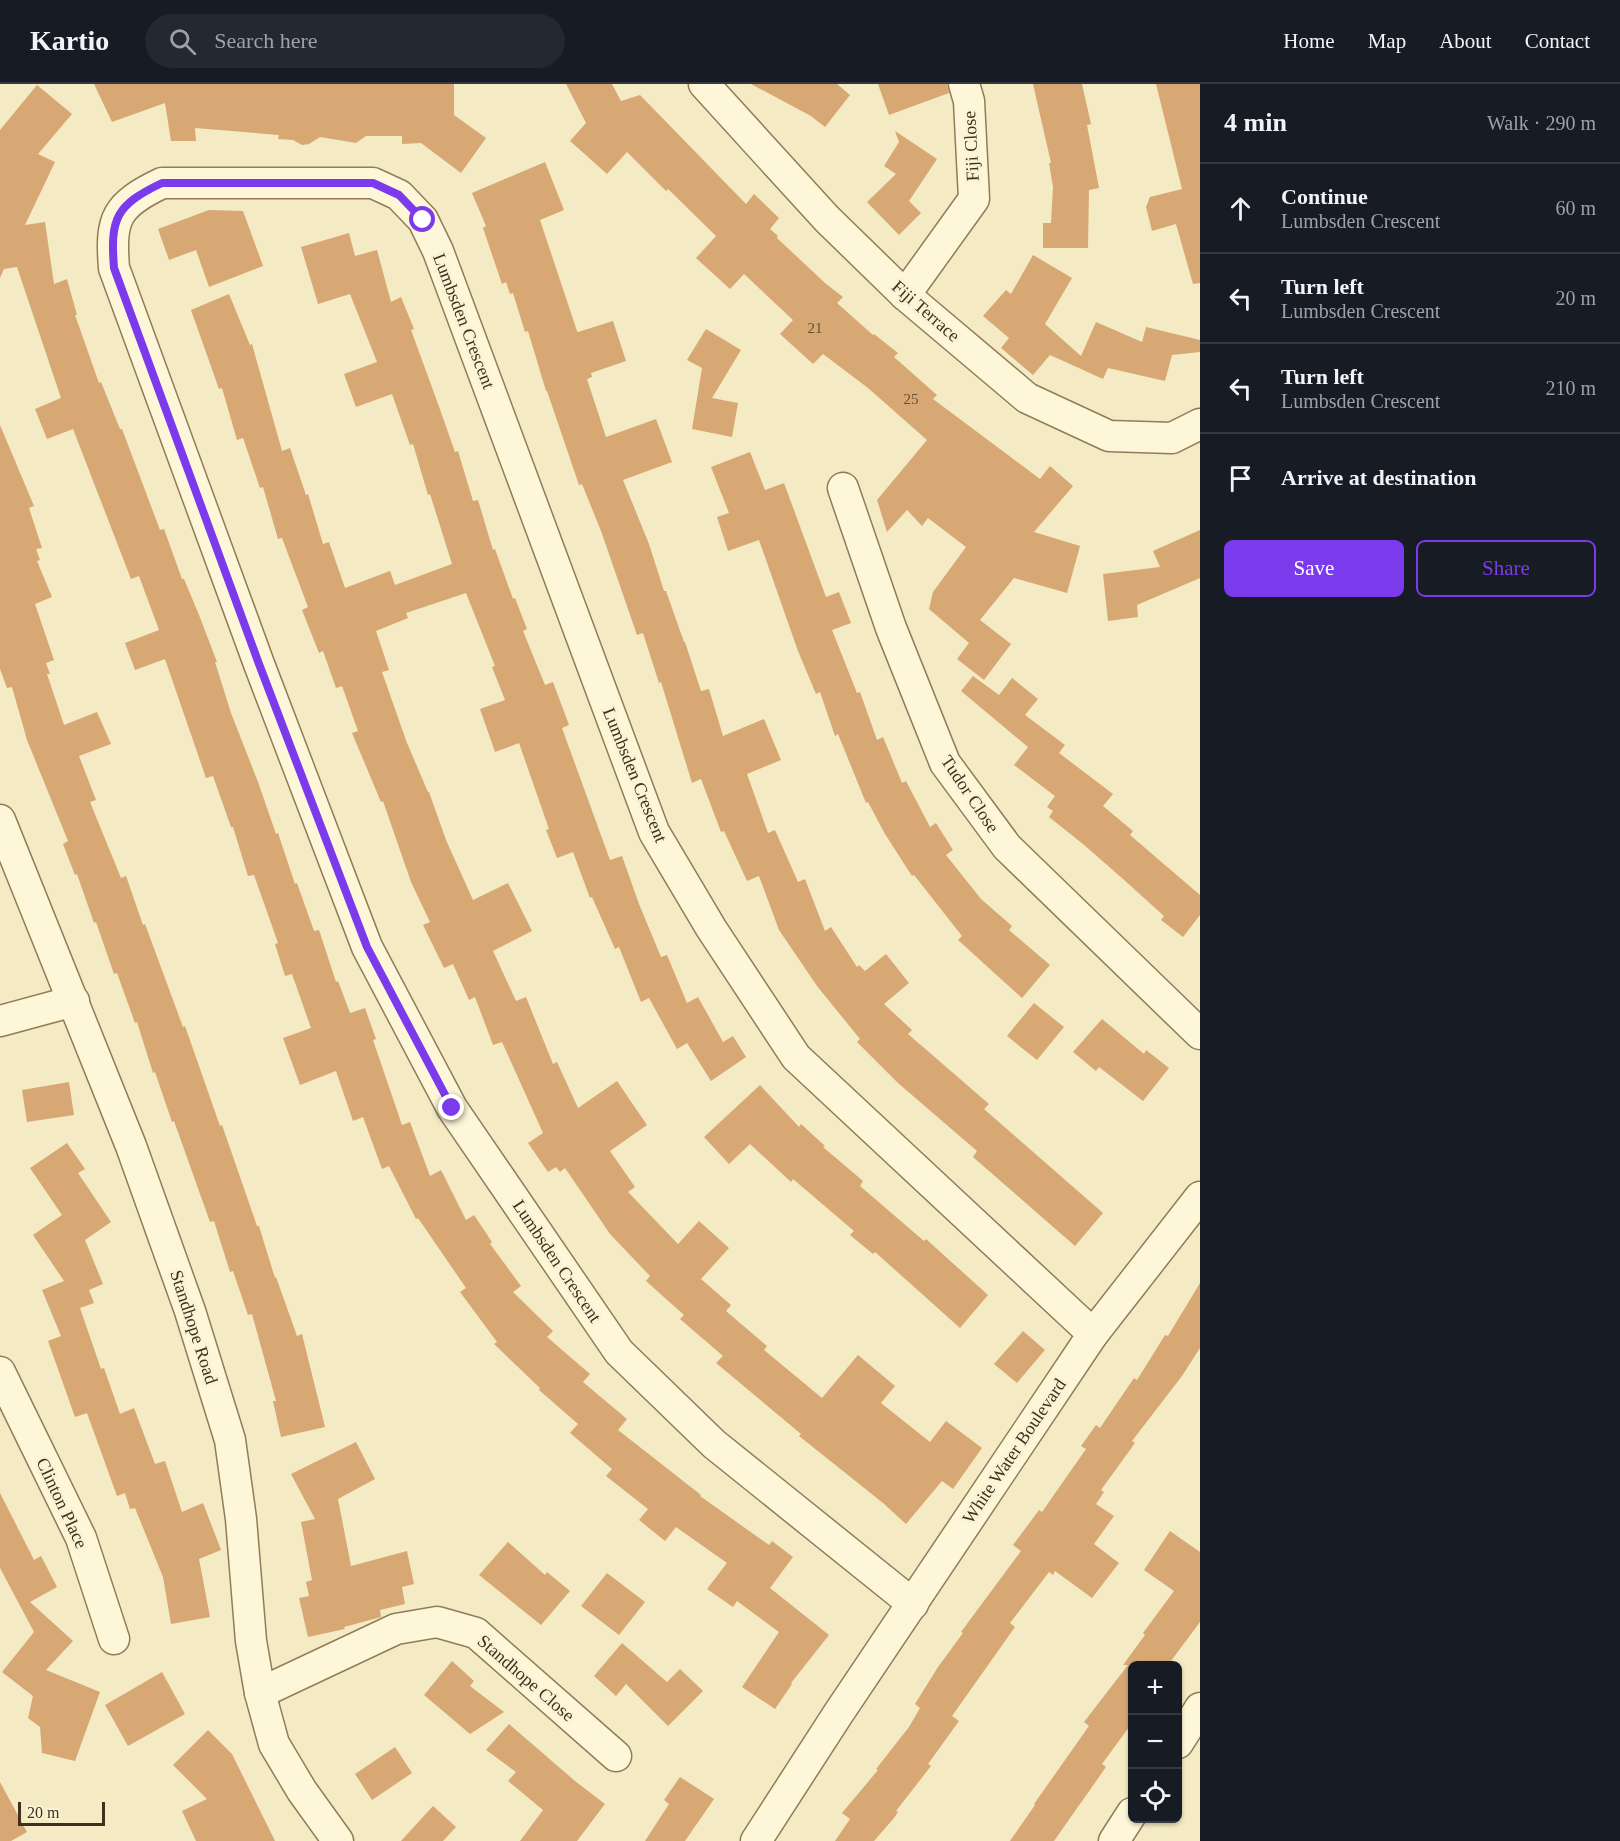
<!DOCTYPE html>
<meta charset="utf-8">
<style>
body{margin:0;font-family:Georgia,serif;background:#242831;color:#f1f3f6}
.controls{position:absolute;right:18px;bottom:18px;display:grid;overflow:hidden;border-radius:9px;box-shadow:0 2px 4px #0004}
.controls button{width:54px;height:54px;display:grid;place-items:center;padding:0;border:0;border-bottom:2px solid #363941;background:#171b24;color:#f1f3f6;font:30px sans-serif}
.scale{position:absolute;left:18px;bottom:15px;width:87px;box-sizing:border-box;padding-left:6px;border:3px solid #3f311d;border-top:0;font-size:16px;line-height:21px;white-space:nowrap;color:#3f311d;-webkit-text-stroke:4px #faf3d4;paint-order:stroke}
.stop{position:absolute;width:18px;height:18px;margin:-14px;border:4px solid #7c3aed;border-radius:50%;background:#fff}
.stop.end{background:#7c3aed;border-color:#fff;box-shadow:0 2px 6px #0008}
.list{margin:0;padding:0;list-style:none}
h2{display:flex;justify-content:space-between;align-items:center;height:78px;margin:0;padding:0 24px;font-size:26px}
h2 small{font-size:20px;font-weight:400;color:#9ea1a6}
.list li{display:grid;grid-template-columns:39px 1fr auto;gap:18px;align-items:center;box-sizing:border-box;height:90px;padding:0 24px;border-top:2px solid #363941}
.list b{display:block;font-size:22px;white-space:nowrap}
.list p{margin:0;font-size:20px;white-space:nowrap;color:#9ea1a6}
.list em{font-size:20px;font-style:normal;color:#9ea1a6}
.actions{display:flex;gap:12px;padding:18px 24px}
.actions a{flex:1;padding:14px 0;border:2px solid #7c3aed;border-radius:9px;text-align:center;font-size:21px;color:#7c3aed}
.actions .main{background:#7c3aed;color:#fff}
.icon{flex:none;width:33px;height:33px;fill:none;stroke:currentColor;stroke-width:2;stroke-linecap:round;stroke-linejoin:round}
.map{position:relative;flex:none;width:1200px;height:1757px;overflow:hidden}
header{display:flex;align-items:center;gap:36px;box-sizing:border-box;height:84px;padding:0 30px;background:#171b24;border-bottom:2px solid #363941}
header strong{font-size:28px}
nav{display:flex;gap:33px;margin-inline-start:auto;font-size:21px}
.search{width:420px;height:54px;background:#242831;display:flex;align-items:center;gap:15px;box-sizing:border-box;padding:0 21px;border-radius:33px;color:#9ea1a6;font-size:22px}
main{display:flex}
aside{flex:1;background:#171b24}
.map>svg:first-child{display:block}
.building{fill:#d7a874}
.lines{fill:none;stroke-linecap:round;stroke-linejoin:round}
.street-casing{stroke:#917c57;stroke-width:33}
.street{stroke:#fdf6d8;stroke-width:30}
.route{stroke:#7c3aed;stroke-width:8}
.labels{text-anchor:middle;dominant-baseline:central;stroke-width:6;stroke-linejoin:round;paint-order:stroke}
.number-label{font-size:15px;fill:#654f33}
.street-label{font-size:18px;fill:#3f311d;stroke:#faf3d4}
</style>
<header>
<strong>Kartio</strong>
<div class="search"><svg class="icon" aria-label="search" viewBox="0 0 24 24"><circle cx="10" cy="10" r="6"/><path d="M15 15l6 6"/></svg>Search here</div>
<nav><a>Home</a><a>Map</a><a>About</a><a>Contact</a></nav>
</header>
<main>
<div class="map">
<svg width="1200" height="1757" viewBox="0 0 1200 1757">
<rect width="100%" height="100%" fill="#f4eac3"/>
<g class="building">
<path d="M 94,0 L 454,0 L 454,31 L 486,54 L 461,89 L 421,59 L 402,60 L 402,52 L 366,52 L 356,59 L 320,53 L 309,60 L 302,61 L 293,56 L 278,55 L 279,51 L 195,44 L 196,57 L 171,57 L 165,19 L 112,38 Z"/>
<path d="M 566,0 L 612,0 L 621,17 L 640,11 L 746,120 L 754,110 L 779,134 L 770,145 L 778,152 L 777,154 L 825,199 L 843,213 L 837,219 L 873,251 L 874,250 L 898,269 L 894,273 L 937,311 L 933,315 L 1040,395 L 1050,382 L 1073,402 L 1034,448 L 1080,462 L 1067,509 L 1014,494 L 980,536 L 1011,560 L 984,596 L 957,575 L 969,559 L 929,525 L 933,508 L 966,463 L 928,434 L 922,442 L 907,426 L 887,448 L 877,416 L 927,356 L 868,304 L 823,270 L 813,280 L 780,250 L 793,236 L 744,190 L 730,205 L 696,174 L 716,152 L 668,105 L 666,107 L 627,68 L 607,90 L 570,57 L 586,39 Z"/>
<path d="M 751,0 L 837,0 L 850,11 L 825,43 L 811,32 Z"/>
<path d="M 878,0 L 947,0 L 949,9 L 889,31 Z"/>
<path d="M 1033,0 L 1082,0 L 1091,40 L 1087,41 L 1099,104 L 1089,106 L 1088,164 L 1043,164 L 1043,139 L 1051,139 L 1053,103 L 1049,79 L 1051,79 Z"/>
<path d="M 1156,0 L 1200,0 L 1200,199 L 1193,200 L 1176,140 L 1152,147 L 1146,123 L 1150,113 L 1182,105 Z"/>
<path d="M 37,1 L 72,30 L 38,70 L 55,78 L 25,141 L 45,138 L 54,200 L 67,195 L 77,231 L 75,231 L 99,299 L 101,298 L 120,345 L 122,345 L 160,446 L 164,445 L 182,495 L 184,495 L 199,531 L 217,578 L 215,578 L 231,629 L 258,698 L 276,750 L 278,749 L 295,800 L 297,799 L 314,847 L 319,846 L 336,898 L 338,897 L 350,929 L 365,924 L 376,955 L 373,956 L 402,1041 L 410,1038 L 430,1092 L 441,1086 L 466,1136 L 474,1131 L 492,1158 L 490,1160 L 521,1202 L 513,1208 L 553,1247 L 547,1253 L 590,1290 L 583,1298 L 627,1335 L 618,1346 L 701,1411 L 700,1412 L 769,1461 L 772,1457 L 793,1473 L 770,1504 L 829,1551 L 791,1599 L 792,1600 L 775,1625 L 742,1603 L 779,1548 L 737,1517 L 733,1523 L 707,1505 L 727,1479 L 676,1443 L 665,1457 L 639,1436 L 648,1425 L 606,1392 L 612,1385 L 570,1349 L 578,1340 L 539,1306 L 540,1304 L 494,1260 L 497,1258 L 460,1208 L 466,1204 L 418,1134 L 416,1135 L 389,1082 L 382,1085 L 363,1033 L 353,1037 L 336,987 L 300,1001 L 283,954 L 311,944 L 292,890 L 285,892 L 275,860 L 278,859 L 254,791 L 248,792 L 233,743 L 231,743 L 213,692 L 206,694 L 165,575 L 135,586 L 125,559 L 159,546 L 139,492 L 131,495 L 73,345 L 47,355 L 35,325 L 61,314 L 17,183 L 4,185 L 0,194 L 0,46 Z"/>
<path d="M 895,47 L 937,75 L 909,117 L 921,129 L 899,151 L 867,118 L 896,90 L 884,82 L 899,58 Z"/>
<path d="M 545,78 L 564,126 L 540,136 L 577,247 L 578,248 L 613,237 L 626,277 L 591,289 L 592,293 L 587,295 L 606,353 L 656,335 L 672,378 L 623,396 L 649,460 L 664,507 L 666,507 L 684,558 L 685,558 L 701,607 L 709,605 L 723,652 L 764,635 L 781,676 L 747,690 L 768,749 L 775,746 L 798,798 L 805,795 L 825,847 L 831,843 L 857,883 L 859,881 L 865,887 L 886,870 L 909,899 L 884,920 L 912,946 L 908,950 L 989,1020 L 984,1025 L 1103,1129 L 1075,1162 L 973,1073 L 977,1067 L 898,999 L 857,958 L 860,955 L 817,902 L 779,846 L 759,792 L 747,797 L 724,747 L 721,748 L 701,695 L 692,699 L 661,598 L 659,599 L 643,549 L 637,551 L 601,447 L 582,400 L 579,401 L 547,307 L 546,307 L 528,247 L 525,248 L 513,209 L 510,210 L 506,198 L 502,200 L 483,144 L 486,142 L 472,109 Z"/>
<path d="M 209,126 L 243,127 L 263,182 L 209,203 L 196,166 L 169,176 L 158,145 Z"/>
<path d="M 349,149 L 355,172 L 377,166 L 391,218 L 401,213 L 414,245 L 411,246 L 437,317 L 455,368 L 458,367 L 473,417 L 478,416 L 493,466 L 495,465 L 513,515 L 515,514 L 527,545 L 523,547 L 545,601 L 553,598 L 569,641 L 562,644 L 610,776 L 622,772 L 639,820 L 661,873 L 667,871 L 687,919 L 698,913 L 723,958 L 733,952 L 746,973 L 711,997 L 687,959 L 677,965 L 649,914 L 641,918 L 619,863 L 615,865 L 592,813 L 590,814 L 573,768 L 557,774 L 546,746 L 549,745 L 519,659 L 495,668 L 480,625 L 505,616 L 492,583 L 495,582 L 466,509 L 406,529 L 408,534 L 376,547 L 389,586 L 382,588 L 407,659 L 428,708 L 429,708 L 446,756 L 473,816 L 508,799 L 532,847 L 493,867 L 516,917 L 526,913 L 553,980 L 557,978 L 578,1024 L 617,997 L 647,1041 L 610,1067 L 635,1103 L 628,1108 L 678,1160 L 699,1137 L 729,1164 L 701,1195 L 731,1221 L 726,1227 L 767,1262 L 764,1266 L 822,1314 L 858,1271 L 895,1302 L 881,1319 L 930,1358 L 946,1337 L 982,1364 L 953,1405 L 942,1397 L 906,1440 L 883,1419 L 799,1352 L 801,1350 L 716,1279 L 723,1272 L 680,1235 L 684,1231 L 646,1197 L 650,1192 L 610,1150 L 565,1084 L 560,1088 L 556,1083 L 548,1088 L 528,1059 L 543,1049 L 502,958 L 493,961 L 475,913 L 469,916 L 453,880 L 444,884 L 423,841 L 430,838 L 411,798 L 383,717 L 381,718 L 352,649 L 358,647 L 342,602 L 336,604 L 323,567 L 319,569 L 302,526 L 308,523 L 282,454 L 278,455 L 263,403 L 260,404 L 243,354 L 237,356 L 222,304 L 219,305 L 191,226 L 229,210 L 250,261 L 252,260 L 282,367 L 290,364 L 306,411 L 308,410 L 323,460 L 329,458 L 345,504 L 390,487 L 395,501 L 452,480 L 430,410 L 428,411 L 413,360 L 410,361 L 392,310 L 356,323 L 344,290 L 377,278 L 350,210 L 318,220 L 301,163 Z"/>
<path d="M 1033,171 L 1072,194 L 1045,240 L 1081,272 L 1096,238 L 1142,258 L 1146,243 L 1200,256 L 1200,268 L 1172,271 L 1165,297 L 1108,284 L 1103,295 L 1050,271 L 1033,291 L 1001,264 L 1009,254 L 983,232 L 1006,206 L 1011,210 Z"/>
<path d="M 706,245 L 741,266 L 712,314 L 738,319 L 732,353 L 692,345 L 702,284 L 687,276 Z"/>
<path d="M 0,341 L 34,422 L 29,424 L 42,464 L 36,465 L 40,476 L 37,477 L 52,513 L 35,520 L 54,576 L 46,579 L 50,590 L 47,590 L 64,641 L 97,628 L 111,660 L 79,672 L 96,716 L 90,718 L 121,794 L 126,792 L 143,841 L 145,840 L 183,943 L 185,942 L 220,1042 L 222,1041 L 257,1142 L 259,1142 L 275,1194 L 276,1193 L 297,1252 L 302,1250 L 325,1343 L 281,1353 L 273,1317 L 276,1317 L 252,1230 L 248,1231 L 233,1187 L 230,1188 L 214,1137 L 210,1138 L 174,1037 L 172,1038 L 155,988 L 153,989 L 137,938 L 135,939 L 117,889 L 114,890 L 96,838 L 94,839 L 77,790 L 75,791 L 63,760 L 68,757 L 27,656 L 12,603 L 7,604 L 0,585 Z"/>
<path d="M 750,368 L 765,406 L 784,399 L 826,513 L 839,508 L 851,539 L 832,546 L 857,609 L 860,608 L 877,656 L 883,653 L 902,699 L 906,697 L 930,743 L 936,739 L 953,766 L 946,771 L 981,815 L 1012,842 L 1009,846 L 1050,881 L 1022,914 L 958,856 L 962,852 L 914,791 L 912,792 L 885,750 L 868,718 L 866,719 L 838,650 L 835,652 L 820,608 L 816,610 L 798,567 L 759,456 L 728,467 L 717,433 L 729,429 L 711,383 Z"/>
<path d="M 1200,446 L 1200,494 L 1137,521 L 1138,533 L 1108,537 L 1103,490 L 1160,483 L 1153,467 Z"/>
<path d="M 973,592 L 999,611 L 1012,594 L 1038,615 L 1025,631 L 1065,661 L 1059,669 L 1113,710 L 1103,722 L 1133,747 L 1130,751 L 1200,811 L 1200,831 L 1183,853 L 1161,836 L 1164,832 L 1123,795 L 1083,760 L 1049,733 L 1053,727 L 1047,723 L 1055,712 L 1014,681 L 1028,663 L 961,607 Z"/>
<path d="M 1034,919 L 1064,943 L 1037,976 L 1007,952 Z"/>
<path d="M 1102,935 L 1144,970 L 1146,966 L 1169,984 L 1143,1017 L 1099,983 L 1096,987 L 1073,968 Z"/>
<path d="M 69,998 L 74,1031 L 27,1038 L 22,1006 Z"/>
<path d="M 760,1001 L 799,1043 L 801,1040 L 825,1062 L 823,1063 L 863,1097 L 860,1102 L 924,1157 L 926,1155 L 988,1211 L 960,1244 L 875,1168 L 873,1170 L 850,1151 L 854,1147 L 793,1095 L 791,1098 L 750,1060 L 729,1080 L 704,1053 Z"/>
<path d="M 67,1059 L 85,1085 L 78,1089 L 111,1138 L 85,1156 L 103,1200 L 89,1206 L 94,1219 L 80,1224 L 101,1285 L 104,1284 L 120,1330 L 134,1324 L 155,1380 L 165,1377 L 182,1428 L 203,1419 L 221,1466 L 199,1475 L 210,1533 L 171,1540 L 163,1493 L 135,1424 L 130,1425 L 125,1409 L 117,1412 L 87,1329 L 75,1333 L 48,1257 L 61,1252 L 42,1206 L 64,1197 L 33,1151 L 62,1131 L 30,1084 Z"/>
<path d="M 1200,1199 L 1200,1264 L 1182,1292 L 1132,1357 L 1135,1359 L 1101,1406 L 1104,1408 L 1096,1420 L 1114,1432 L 1094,1460 L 1119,1479 L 1092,1514 L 1055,1487 L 1053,1491 L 1049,1488 L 1010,1539 L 1015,1543 L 952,1632 L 959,1637 L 928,1680 L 931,1682 L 896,1727 L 898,1728 L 894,1734 L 874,1757 L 835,1757 L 850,1735 L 842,1729 L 878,1686 L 876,1685 L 909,1643 L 920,1624 L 915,1620 L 938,1583 L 963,1549 L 961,1548 L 1021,1467 L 1013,1461 L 1039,1426 L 1042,1428 L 1086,1365 L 1081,1362 L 1096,1341 L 1100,1344 L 1134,1294 L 1137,1296 L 1165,1251 L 1168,1252 Z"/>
<path d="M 1023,1247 L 1045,1266 L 1017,1299 L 994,1280 Z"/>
<path d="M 356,1358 L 375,1395 L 338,1415 L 351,1482 L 407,1467 L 414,1500 L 402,1503 L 405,1520 L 380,1526 L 381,1533 L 344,1543 L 345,1545 L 308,1553 L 299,1514 L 309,1512 L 306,1498 L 312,1496 L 301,1438 L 315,1435 L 291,1390 Z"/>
<path d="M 0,1409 L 34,1476 L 41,1472 L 57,1503 L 30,1518 L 73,1557 L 46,1586 L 100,1608 L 75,1677 L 42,1669 L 40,1643 L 28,1634 L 33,1612 L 2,1588 L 34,1548 L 0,1484 Z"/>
<path d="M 1170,1447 L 1200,1468 L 1200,1538 L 1168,1581 L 1132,1581 L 1132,1639 L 1102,1680 L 1106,1683 L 1054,1757 L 1010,1757 L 1035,1721 L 1034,1720 L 1089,1642 L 1084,1638 L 1128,1581 L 1123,1581 L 1145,1551 L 1143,1549 L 1174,1507 L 1144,1486 Z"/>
<path d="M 508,1458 L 545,1491 L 547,1488 L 570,1507 L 541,1541 L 479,1491 Z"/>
<path d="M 607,1489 L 645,1518 L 619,1551 L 581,1522 Z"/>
<path d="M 622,1559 L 667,1598 L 680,1585 L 703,1607 L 668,1642 L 626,1600 L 616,1612 L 594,1592 Z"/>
<path d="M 452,1577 L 474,1597 L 470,1602 L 504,1628 L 470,1650 L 424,1611 Z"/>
<path d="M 162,1588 L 185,1630 L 128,1662 L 105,1621 Z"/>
<path d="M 509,1640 L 575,1697 L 605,1720 L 577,1757 L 520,1757 L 543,1726 L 508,1697 L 516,1688 L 486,1666 Z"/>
<path d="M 208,1646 L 232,1670 L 275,1757 L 196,1757 L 182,1727 L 207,1715 L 173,1681 Z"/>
<path d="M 395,1663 L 412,1689 L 372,1716 L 355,1690 Z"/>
<path d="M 680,1693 L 714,1715 L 685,1757 L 645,1757 L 669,1720 L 664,1716 Z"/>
<path d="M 0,1698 L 27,1748 L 11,1757 L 0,1757 Z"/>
<path d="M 433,1722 L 456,1743 L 443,1757 L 401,1757 Z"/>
</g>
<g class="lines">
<g class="street-casing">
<g id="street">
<path d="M 704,0 L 827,135 L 905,211 L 1027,314 L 1109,352 L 1172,354 L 1200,340"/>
<path d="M 905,211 L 974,115 L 969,17 L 964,0"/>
<path d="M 843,404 L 891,544 L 945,679 L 1007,763 L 1200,950"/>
<path d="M 0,736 L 131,1062 L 190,1227 L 230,1356 L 241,1435 L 251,1557 L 260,1609 L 274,1660 L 302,1707 L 338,1757"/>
<path d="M 0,937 L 74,917"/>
<path d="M 0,1288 L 81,1454 L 114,1555"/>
<path d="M 913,1520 L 714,1360 L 619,1268 L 452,1024 L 367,863 L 259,580 L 114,184 C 110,134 116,121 162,99 L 373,99 L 399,111 L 423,136 L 438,167 L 654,748 L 711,844 L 796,973 L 1093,1250"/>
<path d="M 260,1609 L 396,1545 L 437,1538 L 476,1549 L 616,1672"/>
<path d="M 1178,1659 L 1200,1624"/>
<path d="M 756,1757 L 838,1630 L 1093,1250 L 1200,1113"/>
<path d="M 1114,1757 L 1132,1729"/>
</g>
</g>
<use href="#street" class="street"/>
</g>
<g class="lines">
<path class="route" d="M 423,136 L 399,111 L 373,99 L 162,99 C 116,121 110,134 114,184 L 259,580 L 367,863 L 452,1024"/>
</g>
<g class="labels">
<g class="number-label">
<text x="815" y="244">21</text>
<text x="911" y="315">25</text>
</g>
<g class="street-label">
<text transform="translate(971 62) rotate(-93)">Fiji Close</text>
<text transform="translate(926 227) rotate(41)">Fiji Terrace</text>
<text transform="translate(464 237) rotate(69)">Lumbsden Crescent</text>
<text transform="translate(635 691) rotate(68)">Lumbsden Crescent</text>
<text transform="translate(970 710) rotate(56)">Tudor Close</text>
<text transform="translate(557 1177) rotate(56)">Lumbsden Crescent</text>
<text transform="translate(194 1243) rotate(72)">Standhope Road</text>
<text transform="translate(1014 1367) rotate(-56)">White Water Boulevard</text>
<text transform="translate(62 1419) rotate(65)">Clinton Place</text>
<text transform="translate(526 1594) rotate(41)">Standhope Close</text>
</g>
</g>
</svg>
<div class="controls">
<button>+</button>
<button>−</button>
<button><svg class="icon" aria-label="locate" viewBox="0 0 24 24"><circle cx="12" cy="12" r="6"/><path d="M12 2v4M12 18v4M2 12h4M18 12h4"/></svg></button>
</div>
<div class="scale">20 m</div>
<div class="stop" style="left:423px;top:136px"></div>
<div class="stop end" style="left:452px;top:1024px"></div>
</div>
<aside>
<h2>4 min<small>Walk · 290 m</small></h2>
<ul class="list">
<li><svg class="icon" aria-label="ahead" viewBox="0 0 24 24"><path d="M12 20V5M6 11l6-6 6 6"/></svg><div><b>Continue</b><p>Lumbsden Crescent</p></div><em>60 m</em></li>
<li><svg class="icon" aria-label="left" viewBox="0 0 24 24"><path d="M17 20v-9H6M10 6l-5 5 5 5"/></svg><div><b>Turn left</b><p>Lumbsden Crescent</p></div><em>20 m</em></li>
<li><svg class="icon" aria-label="left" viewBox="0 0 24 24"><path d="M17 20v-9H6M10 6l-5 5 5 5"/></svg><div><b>Turn left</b><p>Lumbsden Crescent</p></div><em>210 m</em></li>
<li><svg class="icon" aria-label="arrive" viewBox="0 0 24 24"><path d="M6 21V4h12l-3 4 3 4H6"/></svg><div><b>Arrive at destination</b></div></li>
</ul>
<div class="actions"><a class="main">Save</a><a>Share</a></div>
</aside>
</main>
